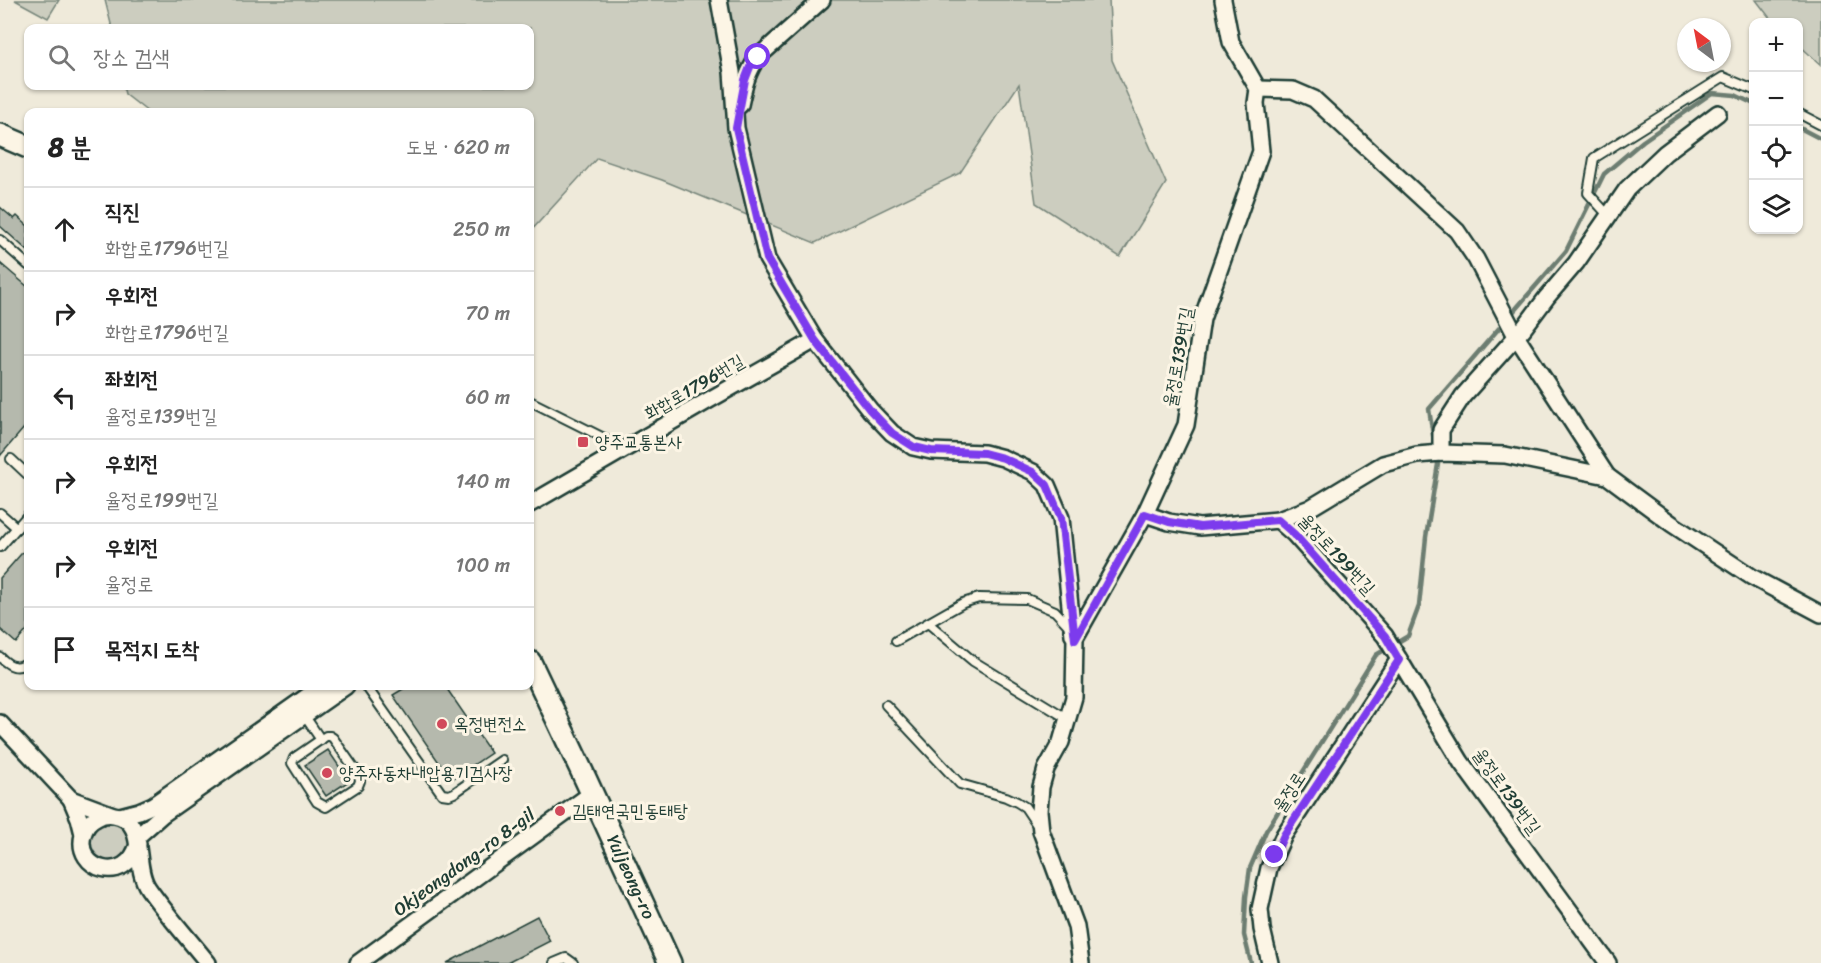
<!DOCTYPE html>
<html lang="ko">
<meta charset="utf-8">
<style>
body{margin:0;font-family:Sriracha,"Poor Story",sans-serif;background:#f2f2f2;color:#222}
.controls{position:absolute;right:18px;top:18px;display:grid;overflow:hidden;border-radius:12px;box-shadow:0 2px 4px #0004}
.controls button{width:54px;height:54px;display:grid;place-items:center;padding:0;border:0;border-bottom:2px solid #e0e0e0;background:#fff;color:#222;font:30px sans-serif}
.compass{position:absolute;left:1677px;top:18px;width:54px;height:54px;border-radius:50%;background:#fff;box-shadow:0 2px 4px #0004;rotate:328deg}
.stop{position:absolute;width:18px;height:18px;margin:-14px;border:4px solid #7c3aed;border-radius:50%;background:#fff}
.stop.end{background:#7c3aed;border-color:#fff;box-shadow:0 2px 6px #0008}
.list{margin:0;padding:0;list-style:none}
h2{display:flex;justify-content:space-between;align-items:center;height:78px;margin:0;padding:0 24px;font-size:26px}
h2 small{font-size:20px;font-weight:400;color:#767676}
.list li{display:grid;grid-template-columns:39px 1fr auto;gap:18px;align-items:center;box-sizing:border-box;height:84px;padding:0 24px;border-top:2px solid #e0e0e0}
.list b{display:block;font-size:22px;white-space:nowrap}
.list p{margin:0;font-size:20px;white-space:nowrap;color:#767676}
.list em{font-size:20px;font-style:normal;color:#767676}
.icon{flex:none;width:33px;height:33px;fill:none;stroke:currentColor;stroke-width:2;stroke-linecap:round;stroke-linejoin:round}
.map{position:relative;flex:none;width:1821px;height:963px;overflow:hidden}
.search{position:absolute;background:#fff;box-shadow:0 2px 4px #0004;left:24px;top:24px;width:510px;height:66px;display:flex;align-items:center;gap:15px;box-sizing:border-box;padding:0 21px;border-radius:12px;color:#767676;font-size:22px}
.panel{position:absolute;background:#fff;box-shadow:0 2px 4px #0004;left:24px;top:108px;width:510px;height:582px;border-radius:12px}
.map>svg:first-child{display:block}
.green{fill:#cccdbf;stroke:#76857a;stroke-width:1.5}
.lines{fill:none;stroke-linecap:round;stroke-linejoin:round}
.stream{stroke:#6c7d71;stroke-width:4.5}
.building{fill:#b5b9ad;stroke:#1f3d34;stroke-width:1.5}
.lane-casing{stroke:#1f3d34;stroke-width:12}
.street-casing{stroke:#1f3d34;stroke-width:20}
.secondary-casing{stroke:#1f3d34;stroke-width:26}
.lane{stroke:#fcf5e5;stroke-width:8}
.street{stroke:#fcf5e5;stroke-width:15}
.secondary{stroke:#fcf5e5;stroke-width:21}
.route{stroke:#7c3aed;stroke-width:8}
.poi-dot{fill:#d1495b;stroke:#fcf5e5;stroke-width:2}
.labels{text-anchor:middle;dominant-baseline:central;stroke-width:6;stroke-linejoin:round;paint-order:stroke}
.street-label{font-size:18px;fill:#1f3d34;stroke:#fcf5e5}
.poi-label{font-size:18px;fill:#1f3d34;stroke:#fcf5e5;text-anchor:start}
</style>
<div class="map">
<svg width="1821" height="963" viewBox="0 0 1821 963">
<rect width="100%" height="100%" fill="#efeada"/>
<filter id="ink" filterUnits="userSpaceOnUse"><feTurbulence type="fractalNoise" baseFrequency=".0167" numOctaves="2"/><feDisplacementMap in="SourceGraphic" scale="12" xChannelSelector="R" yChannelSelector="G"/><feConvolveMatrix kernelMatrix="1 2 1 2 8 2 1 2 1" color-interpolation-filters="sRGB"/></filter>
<g filter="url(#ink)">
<g class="green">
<path d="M 15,0 L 59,0 L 48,18 Z"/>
<path d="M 105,0 L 1109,0 L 1112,60 L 1166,183 L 1120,257 L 1036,203 L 1019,84 L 960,173 L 815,243 L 662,180 L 597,158 L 530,232 L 530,112 L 148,112 L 125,94 L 123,86 L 530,86 L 530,28 L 112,28 Z"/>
<path d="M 1756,0 L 1821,0 L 1821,65 L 1799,45 L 1798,22 L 1773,22 Z"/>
<circle cx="110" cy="842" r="20"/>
</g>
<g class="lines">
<g class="stream">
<path d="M 1798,127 L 1821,139"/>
<path d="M 1434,442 L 1429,409 L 1566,251 L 1604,174 L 1643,141 L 1712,93 L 1735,95 L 1754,104"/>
<path d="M 1251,963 L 1244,935 L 1246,897 L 1250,868 L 1266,831 L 1376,655 L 1408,636 L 1419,606 L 1426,537 L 1438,464 L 1436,456"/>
</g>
</g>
<g class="building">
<path d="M 0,207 L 14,219 L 17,216 L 28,226 L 28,251 L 0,226 Z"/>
<path d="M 0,263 L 28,287 L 28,429 L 24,428 L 0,456 Z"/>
<path d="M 28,546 L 28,629 L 16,643 L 0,629 L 0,578 Z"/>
<path d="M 408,686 L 445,686 L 491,753 L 451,780 L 393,695 Z"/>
<path d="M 328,750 L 349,781 L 326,796 L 305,765 Z"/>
<path d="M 537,916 L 550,941 L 507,963 L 447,963 Z"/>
</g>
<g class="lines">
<g class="lane-casing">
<g id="lane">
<path d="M 1798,113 L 1821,125"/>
<path d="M 1608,215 L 1588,193 L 1594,158 L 1723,77 L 1754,90"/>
<path d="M 0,240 L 28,265"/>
<path d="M 530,401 L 604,438 L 618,452"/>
<path d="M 11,459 L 28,475"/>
<path d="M 0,513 L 17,528"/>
<path d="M 0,547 L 28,515"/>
<path d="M 928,623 L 973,661 L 1068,719"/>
<path d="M 896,641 L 963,603 L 979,598 L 1027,599 L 1055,611 L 1069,626"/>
<path d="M 0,657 C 9,666 18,671 28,661"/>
<path d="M 366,686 L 442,794 L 449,795 L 454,793 L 502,760"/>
<path d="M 886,705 L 960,784 L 1006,797 L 1017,802 L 1025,807 L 1037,825"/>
<path d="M 304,715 L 321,740"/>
<path d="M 326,736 L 330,736 L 333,738 L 359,775 L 360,781 L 358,786 L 326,807 L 317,802 L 292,763 L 294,758 Z"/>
<path d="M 554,963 L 566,958 L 573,963"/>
</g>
</g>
<g class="street-casing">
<g id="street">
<path d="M 719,0 L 732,72 L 736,128 L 767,259 L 815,340 L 870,410 L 892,433 L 913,447 L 931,451 L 984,453 L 1003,458 L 1033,472 L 1047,485 L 1061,518 L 1073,635"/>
<path d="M 1258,89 L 1293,90 L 1314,99 L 1457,231 L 1476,259 L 1516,336 L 1607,476"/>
<path d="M 740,105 C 744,86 747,72 758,57 L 822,0"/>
<path d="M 1441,453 L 1441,430 L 1463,396 L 1523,329 L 1547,297 L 1576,263 L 1627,189 L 1665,153 L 1718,113"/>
<path d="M 530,504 L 709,400 L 815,340"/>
<path d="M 1145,514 L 1169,522 L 1200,527 L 1278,520 L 1294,534 L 1385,636 L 1461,762 L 1608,963"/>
<path d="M 1278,520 L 1310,508 L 1383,464 L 1417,455 L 1441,453 L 1505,455 L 1607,476 L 1672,524 L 1752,577 L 1821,614"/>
<path d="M 0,723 L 71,799"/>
<path d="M 120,816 L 139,811 L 153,805 L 322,686"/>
<path d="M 83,834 L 79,818 L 71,799 L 111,814"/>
<path d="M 137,837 L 163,814 L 346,686"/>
<path d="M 138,844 C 126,887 74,869 83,835 C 85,828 90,821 97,818 C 102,815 108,814 114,815 C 148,820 132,865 148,888 C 166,914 188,938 208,963"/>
<path d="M 358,963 L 592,793"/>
<path d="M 1081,963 L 1076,926 L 1041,831 L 1039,811 L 1041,787 L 1046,769 L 1061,742 L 1074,697 L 1075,638 L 1145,514 L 1186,425 L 1202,319 L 1261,151 L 1256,103 L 1258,89 L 1231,42 L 1223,0"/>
<path d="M 1270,963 L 1262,929 L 1260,909 L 1269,868 L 1284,835 L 1399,659"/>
</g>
</g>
<g class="secondary-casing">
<g id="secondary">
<path d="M 0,135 L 28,147"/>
<path d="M 530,662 L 585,778 L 670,963"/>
</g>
</g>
<use href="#lane" class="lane"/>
<use href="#street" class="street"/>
<use href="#secondary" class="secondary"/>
</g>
</g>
<g class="lines" filter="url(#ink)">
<path class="route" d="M 758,57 L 750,67 L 745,80 L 736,128 L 767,259 L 815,340 L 870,410 L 892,433 L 914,447 L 931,451 L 984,453 L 1003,458 L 1033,472 L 1047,485 L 1061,518 L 1075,640 L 1145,514 L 1169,522 L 1200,527 L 1278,520 L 1294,534 L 1385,636 L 1399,660 L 1284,835 L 1275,855"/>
</g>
<g class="poi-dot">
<rect x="577" y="436" width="12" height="12" rx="3"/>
<circle cx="442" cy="724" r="6"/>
<circle cx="327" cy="773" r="6"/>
<circle cx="560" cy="811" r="6"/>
</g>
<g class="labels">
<g class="street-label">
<text transform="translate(1178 357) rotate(-80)">율정로139번길</text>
<text transform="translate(694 387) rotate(-30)">화합로1796번길</text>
<text transform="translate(1337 554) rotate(47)">율정로199번길</text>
<text transform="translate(1507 791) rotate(54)">율정로139번길</text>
<text transform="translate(1289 792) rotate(-57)">율정로</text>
<text transform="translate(464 862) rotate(-36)">Okjeongdong-ro 8-gil</text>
<text transform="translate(631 877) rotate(65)">Yuljeong-ro</text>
</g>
<g class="poi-label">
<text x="595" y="442">양주교통본사</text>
<text x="454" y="724">옥정변전소</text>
<text x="339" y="773">양주자동차내압용기검사장</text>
<text x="572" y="811">김태연국민동태탕</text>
</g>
</g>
</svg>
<div class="controls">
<button>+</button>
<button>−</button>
<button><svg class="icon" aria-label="locate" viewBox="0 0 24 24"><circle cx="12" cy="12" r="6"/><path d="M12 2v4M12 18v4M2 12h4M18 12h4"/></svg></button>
<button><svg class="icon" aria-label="layers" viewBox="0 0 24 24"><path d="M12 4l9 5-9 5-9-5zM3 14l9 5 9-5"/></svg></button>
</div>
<svg class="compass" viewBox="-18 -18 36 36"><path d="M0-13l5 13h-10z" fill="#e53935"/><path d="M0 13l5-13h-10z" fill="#767676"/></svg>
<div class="stop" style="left:758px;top:57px"></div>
<div class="stop end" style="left:1275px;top:855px"></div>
<div class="search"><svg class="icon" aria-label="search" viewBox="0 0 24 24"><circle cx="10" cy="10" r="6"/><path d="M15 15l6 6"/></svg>장소 검색</div>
<section class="panel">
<h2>8 분<small>도보 · 620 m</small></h2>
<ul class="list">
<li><svg class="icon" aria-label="ahead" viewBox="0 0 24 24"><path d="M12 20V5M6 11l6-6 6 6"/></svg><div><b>직진</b><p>화합로1796번길</p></div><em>250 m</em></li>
<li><svg class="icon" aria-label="right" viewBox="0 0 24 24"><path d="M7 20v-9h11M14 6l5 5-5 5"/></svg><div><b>우회전</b><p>화합로1796번길</p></div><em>70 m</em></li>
<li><svg class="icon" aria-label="left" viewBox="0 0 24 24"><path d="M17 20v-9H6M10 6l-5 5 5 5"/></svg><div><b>좌회전</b><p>율정로139번길</p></div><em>60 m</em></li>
<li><svg class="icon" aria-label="right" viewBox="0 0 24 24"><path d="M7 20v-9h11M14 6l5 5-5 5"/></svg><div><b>우회전</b><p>율정로199번길</p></div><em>140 m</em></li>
<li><svg class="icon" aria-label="right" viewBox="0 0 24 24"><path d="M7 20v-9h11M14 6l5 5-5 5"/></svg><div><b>우회전</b><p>율정로</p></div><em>100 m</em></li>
<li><svg class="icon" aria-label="arrive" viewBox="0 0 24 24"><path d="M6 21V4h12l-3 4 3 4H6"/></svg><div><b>목적지 도착</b></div></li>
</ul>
</section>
</div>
